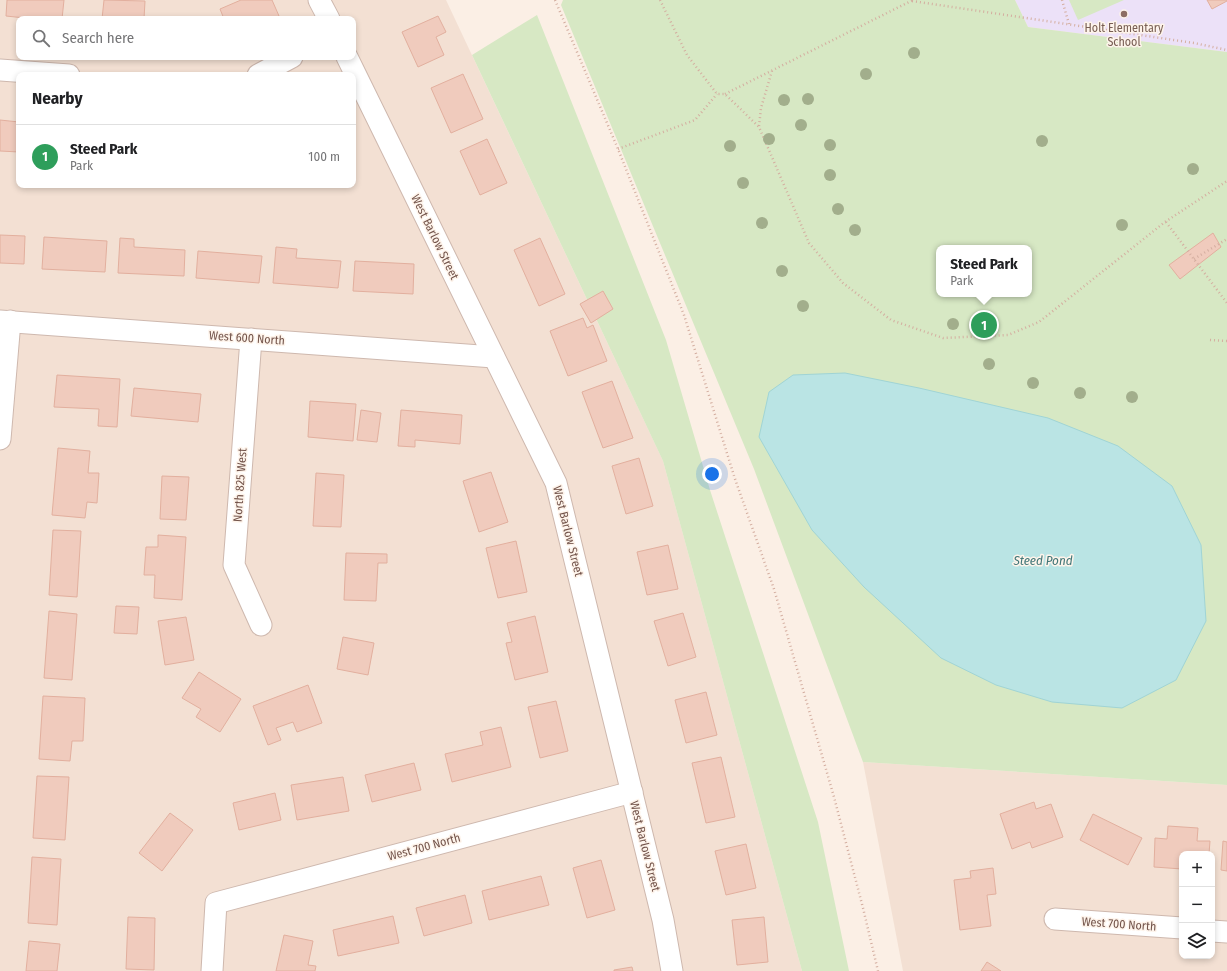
<!DOCTYPE html>
<meta charset="utf-8">
<style>
body{margin:0;font-family:"Fira Sans Condensed",sans-serif;background:#f6f6f6;color:#202124}
.controls{position:absolute;right:12px;bottom:12px;display:grid;overflow:hidden;border-radius:8px;box-shadow:0 2px 6px #0003}
.controls button{width:36px;height:36px;display:grid;place-items:center;padding:0;border:0;border-bottom:1px solid #e0e0e0;background:#fff;color:#202124;font:20px sans-serif}
.you{position:absolute;left:712px;top:474px;width:14px;height:14px;margin:-10px;border:3px solid #fff;border-radius:50%;background:#1a73e8;box-shadow:0 0 0 6px #1a73e833}
.badge{display:grid;place-items:center;width:26px;height:26px;border-radius:50%;background:#7c3aed;color:#fff;font-size:13px;font-weight:700}
.pin{position:absolute;translate:-50% -50%;border:2px solid #fff;box-shadow:0 1px 4px #0006}
.popup{position:absolute;left:936px;top:245px;width:96px;height:52px;box-sizing:border-box;display:grid;place-content:center;border-radius:8px;background:#fff;filter:drop-shadow(0 1px 3px #0005);font-size:13px;white-space:nowrap;color:#757577}
.popup b{font-size:15px;color:#202124}
.popup::after{content:'';position:absolute;left:50%;top:100%;margin-left:-8px;border:8px solid transparent;border-top-color:#fff}
.list{margin:0;padding:0;list-style:none}
h2{display:flex;justify-content:space-between;align-items:center;height:52px;margin:0;padding:0 16px;font-size:17px}
h2 small{font-size:13px;font-weight:400;color:#757577}
.list li{display:grid;grid-template-columns:26px 1fr auto;gap:12px;align-items:center;box-sizing:border-box;height:64px;padding:0 16px;border-top:1px solid #e0e0e0}
.list b{display:block;font-size:15px;white-space:nowrap}
.list p{margin:0;font-size:13px;white-space:nowrap;color:#757577}
.list em{font-size:13px;font-style:normal;color:#757577}
.icon{flex:none;width:22px;height:22px;fill:none;stroke:currentColor;stroke-width:2;stroke-linecap:round;stroke-linejoin:round}
.map{position:relative;flex:none;width:1227px;height:971px;overflow:hidden}
.search{position:absolute;background:#fff;box-shadow:0 2px 6px #0003;left:16px;top:16px;width:340px;height:44px;display:flex;align-items:center;gap:10px;box-sizing:border-box;padding:0 14px;border-radius:8px;color:#757577;font-size:15px}
.panel{position:absolute;background:#fff;box-shadow:0 2px 6px #0003;left:16px;top:72px;width:340px;height:116px;border-radius:8px}
.map>svg:first-child{display:block}
.residential{fill:#f3e0d3;fill-rule:evenodd}
.education{fill:#ece1f8}
.green{fill:#d7e8c4;fill-rule:evenodd}
.water{fill:#bae4e4;stroke:#a0d4d5}
.building{fill:#f0cbbd;stroke:#e2af9e}
.lines{fill:none;stroke-linecap:round;stroke-linejoin:round}
.minor-casing{stroke:#ceb8ae;stroke-width:23}
.path{stroke:#d4aea0;stroke-width:2.5;stroke-dasharray:1 3;stroke-linecap:butt}
.minor{stroke:#fff;stroke-width:21}
.tree{fill:#a2ae8c}
.education-dot{fill:#8d6e63;stroke:#fef4eb;stroke-width:1.5}
.labels{text-anchor:middle;dominant-baseline:central;stroke-width:3;stroke-linejoin:round;paint-order:stroke}
.education-label{font-size:12px;fill:#785e54;stroke:#fef4eb}
.street-label{font-size:12px;fill:#73544b;stroke:#fef4eb}
.water-label{font-size:13px;font-style:italic;fill:#407678;stroke:#fef4eb}
</style>
<div class="map">
<svg width="1227" height="971" viewBox="0 0 1227 971">
<rect width="100%" height="100%" fill="#fbefe5"/>
<g class="residential">
<path d="M 0,0 L 446,0 L 663,461 L 802,971 L 0,971 ZM 19,19 L 353,19 L 353,57 L 19,57 ZM 19,75 L 353,75 L 353,185 L 19,185 Z"/>
<path d="M 863,762 L 1227,785 L 1227,971 L 903,971 ZM 1182,854 L 1212,854 L 1212,956 L 1182,956 Z"/>
</g>
<path class="education" d="M 1015,0 L 1227,0 L 1227,52 L 1028,27 Z"/>
<g class="green">
<path d="M 563,0 L 1015,0 L 1028,27 L 1227,52 L 1227,785 L 863,762 L 754,469 L 561,5 ZM 939,248 L 1029,248 L 1029,294 L 939,294 Z"/>
<path d="M 1069,0 L 1124,0 L 1078,20 Z"/>
<path d="M 537,15 L 666,340 L 710,490 L 818,822 L 849,971 L 802,971 L 663,461 L 472,55 Z"/>
</g>
<path class="water" d="M 845,373 L 919,388 L 1048,418 L 1118,446 L 1172,486 L 1201,545 L 1206,621 L 1176,680 L 1122,708 L 1052,702 L 996,685 L 941,658 L 864,587 L 812,530 L 759,437 L 769,392 L 793,375 Z"/>
<g class="building">
<path d="M 7,0 L 64,0 L 62,19 L 34,19 L 6,16 Z"/>
<path d="M 104,0 L 145,1 L 144,19 L 102,19 Z"/>
<path d="M 241,0 L 272,0 L 279,16 L 273,19 L 224,19 L 220,9 Z"/>
<path d="M 1207,0 L 1227,0 L 1227,1 L 1212,9 Z"/>
<path d="M 438,16 L 446,32 L 436,37 L 444,55 L 418,67 L 402,32 Z"/>
<path d="M 463,74 L 483,119 L 451,133 L 431,88 Z"/>
<path d="M 0,120 L 19,122 L 19,152 L 0,151 Z"/>
<path d="M 487,139 L 507,183 L 480,195 L 460,151 Z"/>
<path d="M 1213,233 L 1221,247 L 1180,279 L 1169,265 Z"/>
<path d="M 0,235 L 25,236 L 24,264 L 0,263 Z"/>
<path d="M 44,237 L 107,241 L 105,272 L 42,269 Z"/>
<path d="M 120,238 L 134,239 L 134,247 L 185,250 L 184,276 L 118,273 Z"/>
<path d="M 540,238 L 565,294 L 539,306 L 514,250 Z"/>
<path d="M 276,247 L 297,249 L 296,258 L 341,261 L 338,288 L 273,283 Z"/>
<path d="M 198,251 L 262,256 L 259,283 L 196,278 Z"/>
<path d="M 355,261 L 414,264 L 413,294 L 353,291 Z"/>
<path d="M 603,291 L 613,309 L 591,323 L 580,304 Z"/>
<path d="M 583,318 L 587,328 L 593,325 L 607,361 L 568,376 L 550,331 Z"/>
<path d="M 57,375 L 120,379 L 117,427 L 98,426 L 99,409 L 54,407 Z"/>
<path d="M 612,381 L 633,438 L 603,448 L 582,392 Z"/>
<path d="M 134,388 L 201,394 L 198,422 L 131,416 Z"/>
<path d="M 310,401 L 356,404 L 353,441 L 308,437 Z"/>
<path d="M 361,410 L 381,413 L 377,442 L 357,440 Z"/>
<path d="M 401,410 L 462,415 L 460,444 L 415,440 L 415,447 L 398,446 Z"/>
<path d="M 58,448 L 90,451 L 88,473 L 99,473 L 97,503 L 87,502 L 85,518 L 52,515 Z"/>
<path d="M 639,458 L 653,506 L 626,514 L 612,466 Z"/>
<path d="M 491,472 L 508,522 L 479,532 L 463,481 Z"/>
<path d="M 316,473 L 344,475 L 341,527 L 313,526 Z"/>
<path d="M 162,476 L 189,477 L 186,520 L 160,519 Z"/>
<path d="M 53,530 L 81,531 L 77,597 L 49,595 Z"/>
<path d="M 158,535 L 186,537 L 182,600 L 154,598 L 155,575 L 144,575 L 146,547 L 158,547 Z"/>
<path d="M 516,541 L 527,592 L 498,598 L 486,548 Z"/>
<path d="M 668,545 L 678,589 L 647,595 L 637,552 Z"/>
<path d="M 346,553 L 387,554 L 387,563 L 378,563 L 376,601 L 344,600 Z"/>
<path d="M 116,606 L 139,607 L 137,634 L 114,633 Z"/>
<path d="M 49,611 L 77,614 L 72,680 L 44,678 Z"/>
<path d="M 683,613 L 696,657 L 668,666 L 654,621 Z"/>
<path d="M 535,616 L 548,672 L 515,680 L 506,643 L 512,642 L 507,623 Z"/>
<path d="M 186,617 L 194,660 L 165,665 L 158,621 Z"/>
<path d="M 343,637 L 374,643 L 368,675 L 337,669 Z"/>
<path d="M 199,672 L 241,699 L 220,732 L 196,717 L 201,709 L 182,698 Z"/>
<path d="M 308,685 L 322,723 L 297,732 L 293,722 L 276,728 L 281,740 L 268,745 L 253,706 Z"/>
<path d="M 706,692 L 717,735 L 686,743 L 675,700 Z"/>
<path d="M 43,696 L 85,698 L 83,741 L 72,741 L 70,761 L 39,759 Z"/>
<path d="M 556,701 L 568,751 L 540,758 L 528,707 Z"/>
<path d="M 501,727 L 511,767 L 452,782 L 445,754 L 483,745 L 480,732 Z"/>
<path d="M 721,757 L 735,817 L 706,823 L 692,763 Z"/>
<path d="M 414,763 L 421,790 L 372,802 L 365,775 Z"/>
<path d="M 37,776 L 69,777 L 65,840 L 33,838 Z"/>
<path d="M 343,777 L 349,811 L 297,820 L 291,785 Z"/>
<path d="M 275,793 L 281,820 L 239,830 L 233,803 Z"/>
<path d="M 1034,802 L 1036,809 L 1051,804 L 1063,837 L 1032,848 L 1030,842 L 1012,849 L 1000,814 Z"/>
<path d="M 170,813 L 193,830 L 162,871 L 139,853 Z"/>
<path d="M 1093,814 L 1142,838 L 1128,865 L 1080,840 Z"/>
<path d="M 1168,826 L 1198,828 L 1197,841 L 1210,841 L 1209,854 L 1182,854 L 1182,869 L 1154,867 L 1155,838 L 1167,839 Z"/>
<path d="M 1223,841 L 1227,842 L 1227,871 L 1221,870 Z"/>
<path d="M 746,844 L 756,888 L 726,895 L 715,851 Z"/>
<path d="M 32,857 L 61,859 L 57,925 L 28,923 Z"/>
<path d="M 601,860 L 615,910 L 587,918 L 573,868 Z"/>
<path d="M 993,868 L 996,894 L 987,895 L 991,926 L 960,930 L 954,880 L 971,878 L 970,871 Z"/>
<path d="M 541,876 L 549,905 L 489,920 L 482,891 Z"/>
<path d="M 465,895 L 472,923 L 424,936 L 416,908 Z"/>
<path d="M 393,916 L 399,943 L 338,956 L 333,930 Z"/>
<path d="M 128,917 L 155,918 L 154,970 L 126,969 Z"/>
<path d="M 764,917 L 768,962 L 737,965 L 732,920 Z"/>
<path d="M 284,935 L 313,941 L 308,965 L 316,966 L 315,971 L 276,971 Z"/>
<path d="M 29,941 L 60,944 L 57,971 L 26,971 Z"/>
<path d="M 987,962 L 1001,971 L 981,971 Z"/>
<path d="M 632,967 L 633,971 L 614,971 L 614,970 Z"/>
</g>
<g class="lines">
<g class="minor-casing">
<g id="minor">
<path d="M 319,0 L 329,19"/>
<path d="M 347,57 L 556,483 L 663,920 L 672,971"/>
<path d="M 0,70 L 69,75"/>
<path d="M 258,75 L 292,57"/>
<path d="M 0,321 L 494,357"/>
<path d="M 251,339 L 234,565 L 261,625"/>
<path d="M 0,439 L 10,321"/>
<path d="M 1055,919 L 1182,928"/>
<path d="M 1212,931 L 1227,932"/>
<path d="M 212,971 L 216,903 L 632,792"/>
</g>
</g>
<g class="path">
<path d="M 555,0 L 618,149 L 684,315 L 735,479 L 774,589 L 834,797 L 863,908 L 878,971"/>
<path d="M 660,0 L 687,55 L 717,94 L 725,94 L 759,127 L 809,243 L 843,283 L 891,320 L 943,338 L 1008,335 L 1039,322 L 1165,222 L 1227,181"/>
<path d="M 1062,0 L 1069,24"/>
<path d="M 912,1 L 1194,43 L 1227,50"/>
<path d="M 725,94 L 913,0"/>
<path d="M 759,126 L 761,108 L 772,71"/>
<path d="M 618,149 L 695,120 L 717,94"/>
<path d="M 1166,222 L 1227,303"/>
<path d="M 1194,259 L 1227,239"/>
<path d="M 1210,340 L 1227,341"/>
</g>
<use href="#minor" class="minor"/>
</g>
<g class="tree">
<circle cx="914" cy="53" r="6"/>
<circle cx="866" cy="74" r="6"/>
<circle cx="808" cy="99" r="6"/>
<circle cx="784" cy="100" r="6"/>
<circle cx="801" cy="125" r="6"/>
<circle cx="769" cy="139" r="6"/>
<circle cx="1042" cy="141" r="6"/>
<circle cx="830" cy="145" r="6"/>
<circle cx="730" cy="146" r="6"/>
<circle cx="1193" cy="169" r="6"/>
<circle cx="830" cy="175" r="6"/>
<circle cx="743" cy="183" r="6"/>
<circle cx="838" cy="209" r="6"/>
<circle cx="762" cy="223" r="6"/>
<circle cx="1122" cy="225" r="6"/>
<circle cx="855" cy="230" r="6"/>
<circle cx="782" cy="271" r="6"/>
<circle cx="803" cy="306" r="6"/>
<circle cx="953" cy="324" r="6"/>
<circle cx="989" cy="364" r="6"/>
<circle cx="1033" cy="383" r="6"/>
<circle cx="1080" cy="393" r="6"/>
<circle cx="1132" cy="397" r="6"/>
</g>
<circle class="education-dot" cx="1124" cy="14" r="4"/>
<g class="labels">
<g class="education-label">
<text x="1124" y="28">Holt Elementary<tspan x="1124" dy="14">School</tspan></text>
</g>
<g class="street-label">
<text transform="translate(435 237) rotate(64)">West Barlow Street</text>
<text transform="translate(247 338) rotate(4)">West 600 North</text>
<text transform="translate(240 485) rotate(-86)">North 825 West</text>
<text transform="translate(568 531) rotate(76)">West Barlow Street</text>
<text transform="translate(645 846) rotate(76)">West Barlow Street</text>
<text transform="translate(424 847) rotate(-15)">West 700 North</text>
<text transform="translate(1119 924) rotate(4)">West 700 North</text>
</g>
<g class="water-label">
<text x="1043" y="560">Steed Pond</text>
</g>
</g>
</svg>
<div class="controls">
<button>+</button>
<button>−</button>
<button><svg class="icon" aria-label="layers" viewBox="0 0 24 24"><path d="M12 4l9 5-9 5-9-5zM3 14l9 5 9-5"/></svg></button>
</div>
<div class="you"></div>
<div class="pin badge" style="left:984px;top:325px;background:#2e9e5b">1</div>
<div class="popup"><b>Steed Park</b>Park</div>
<div class="search"><svg class="icon" aria-label="search" viewBox="0 0 24 24"><circle cx="10" cy="10" r="6"/><path d="M15 15l6 6"/></svg>Search here</div>
<section class="panel">
<h2>Nearby<small></small></h2>
<ul class="list">
<li><span class="badge" style="background:#2e9e5b">1</span><div><b>Steed Park</b><p>Park</p></div><em>100 m</em></li>
</ul>
</section>
</div>
